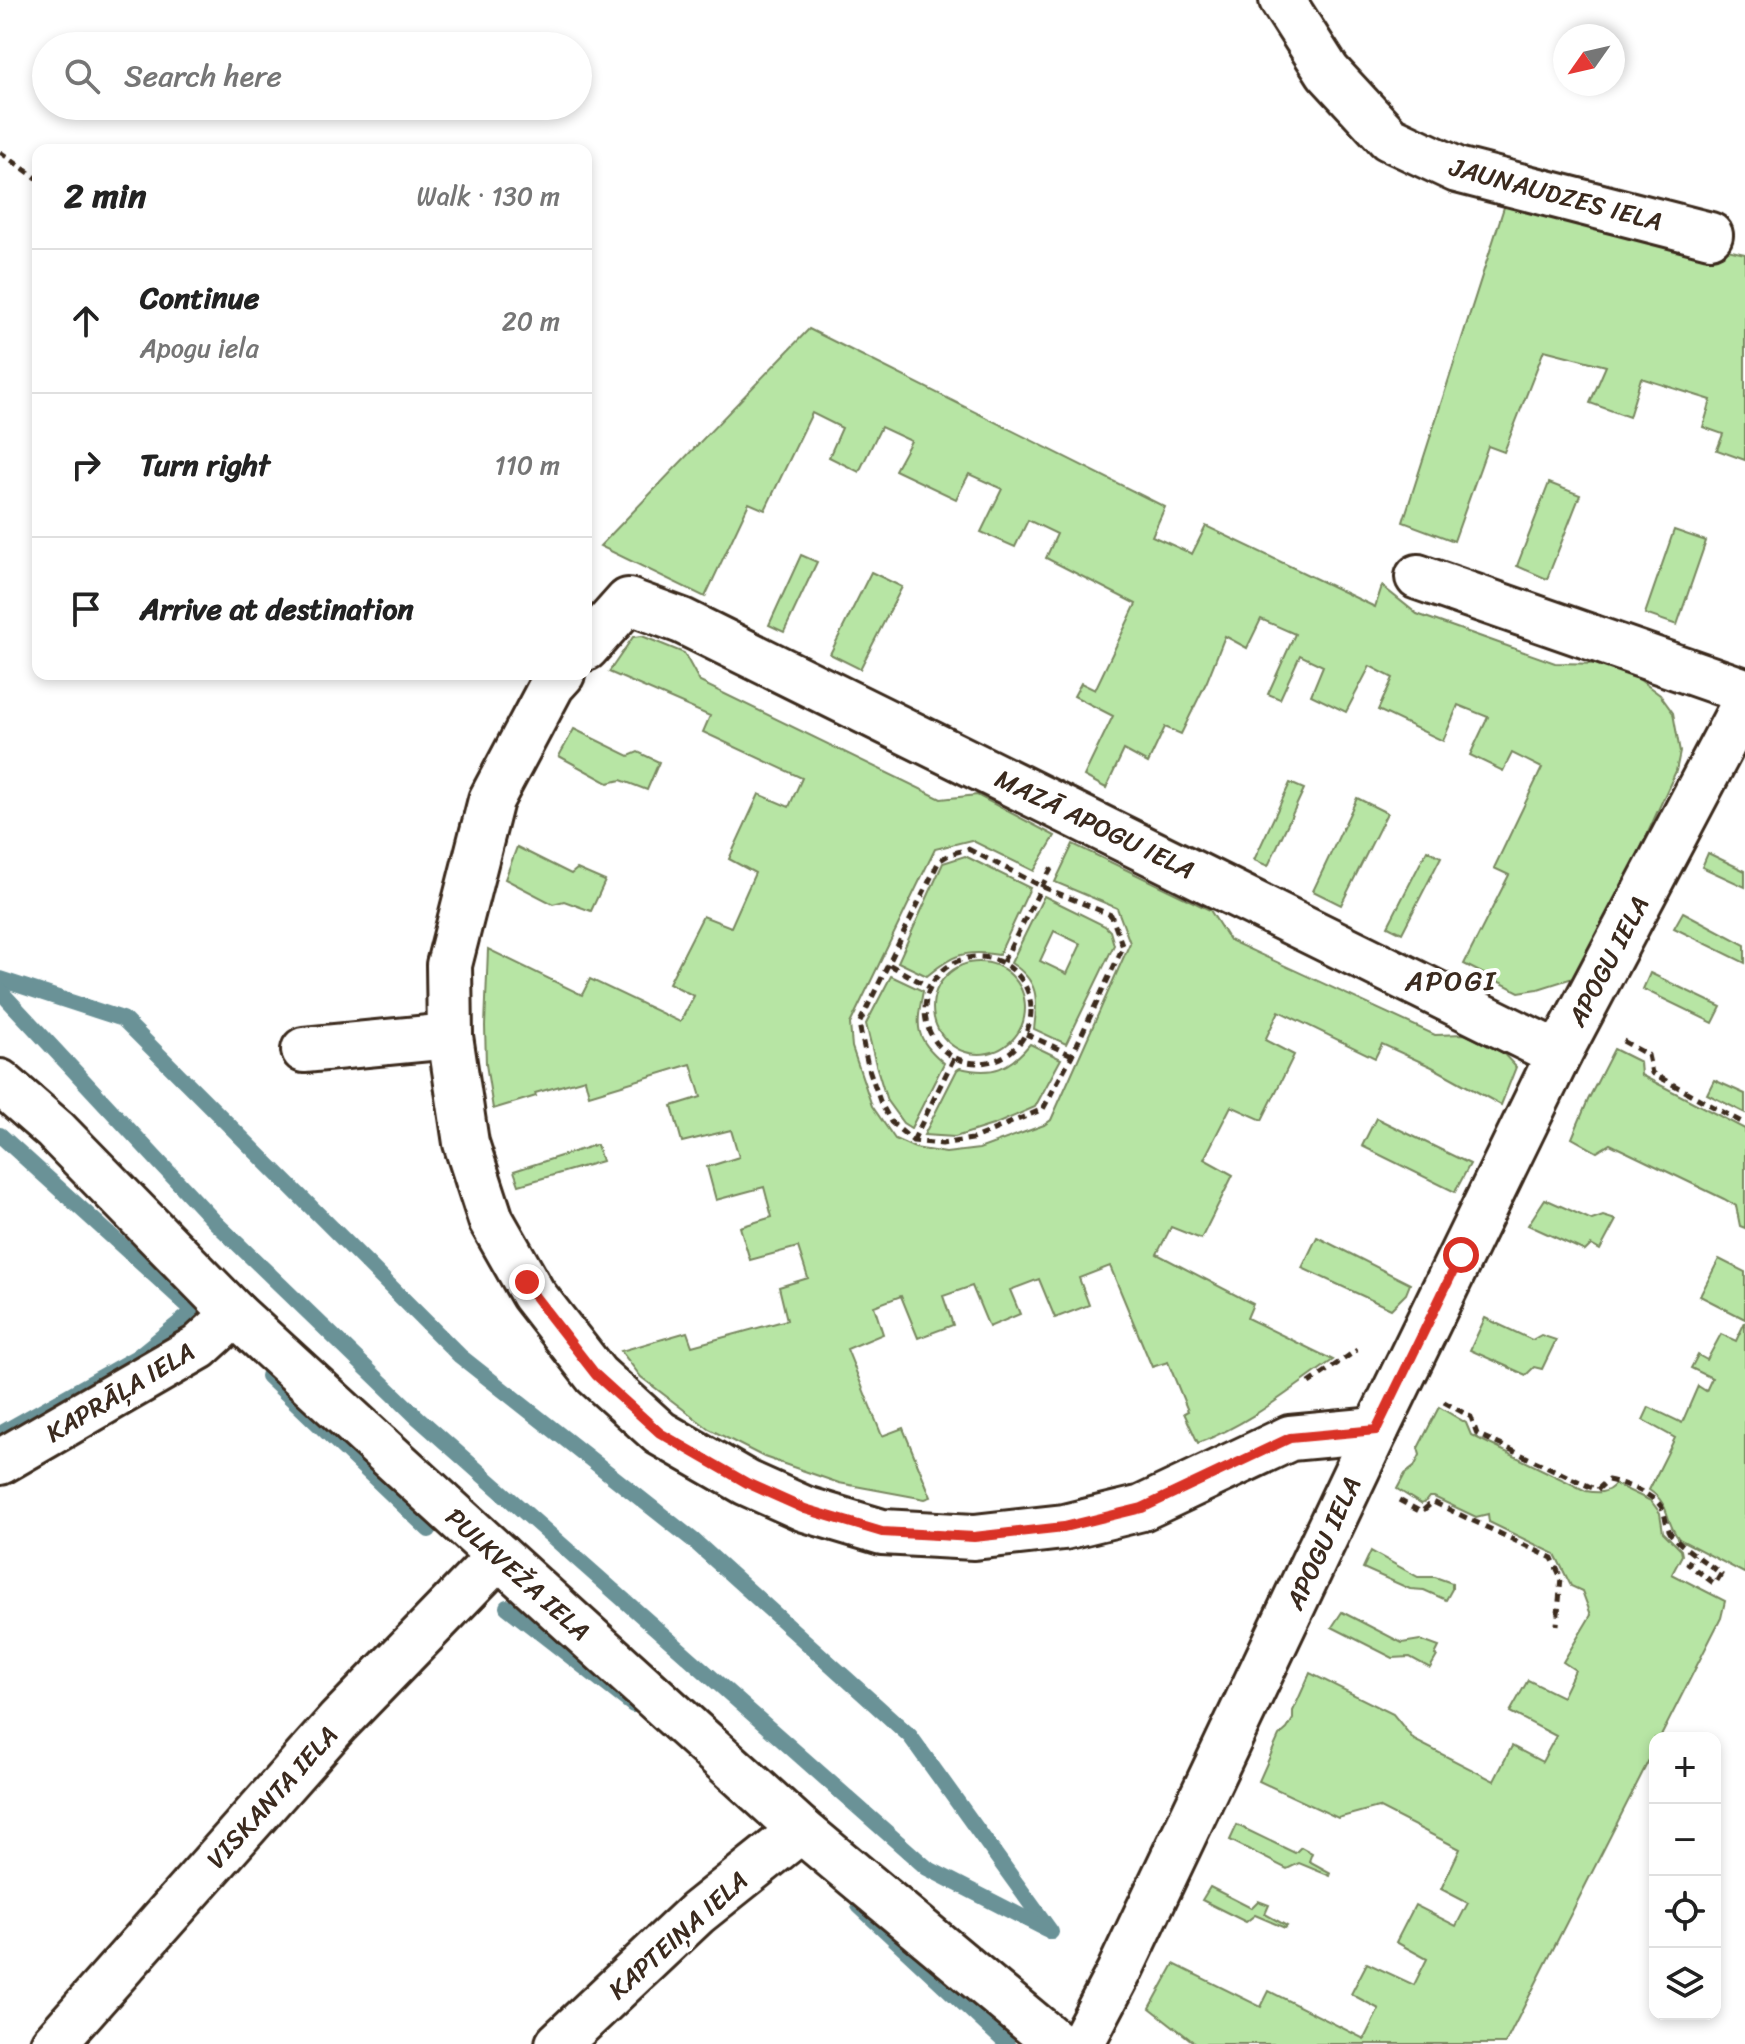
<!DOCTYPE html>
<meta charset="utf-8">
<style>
body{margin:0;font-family:Sriracha,sans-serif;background:#f6f6f6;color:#222}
.controls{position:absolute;right:24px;bottom:24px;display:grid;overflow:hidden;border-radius:16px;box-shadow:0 4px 12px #0003}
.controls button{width:72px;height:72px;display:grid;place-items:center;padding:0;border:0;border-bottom:2px solid #e0e0e0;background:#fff;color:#222;font:40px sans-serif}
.compass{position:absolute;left:1553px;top:24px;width:72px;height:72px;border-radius:50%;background:#fff;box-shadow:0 4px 12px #0003;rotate:236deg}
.stop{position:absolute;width:24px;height:24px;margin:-18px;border:6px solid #d93025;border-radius:50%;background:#fff}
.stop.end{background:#d93025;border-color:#fff;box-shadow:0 2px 8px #0008}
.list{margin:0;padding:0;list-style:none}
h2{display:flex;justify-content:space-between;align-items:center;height:104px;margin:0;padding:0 32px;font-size:34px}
h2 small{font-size:26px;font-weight:400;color:#767676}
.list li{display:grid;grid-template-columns:52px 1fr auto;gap:24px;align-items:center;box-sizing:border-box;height:144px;padding:0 32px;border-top:2px solid #e0e0e0}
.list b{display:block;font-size:30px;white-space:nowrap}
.list p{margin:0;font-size:26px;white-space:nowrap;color:#767676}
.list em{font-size:26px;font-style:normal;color:#767676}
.icon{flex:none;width:44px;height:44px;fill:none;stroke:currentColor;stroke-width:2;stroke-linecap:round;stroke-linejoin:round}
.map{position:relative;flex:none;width:1745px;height:2044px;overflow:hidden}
.search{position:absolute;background:#fff;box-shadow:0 4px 12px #0003;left:32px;top:32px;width:560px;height:88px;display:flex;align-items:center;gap:20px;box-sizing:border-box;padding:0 28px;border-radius:44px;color:#767676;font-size:30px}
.panel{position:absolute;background:#fff;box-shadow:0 4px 12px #0003;left:32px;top:144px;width:560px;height:536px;border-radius:16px}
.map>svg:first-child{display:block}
.green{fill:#b7e5a4;stroke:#798861;stroke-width:2;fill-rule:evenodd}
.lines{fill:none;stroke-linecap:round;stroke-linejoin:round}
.stream{stroke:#6a9297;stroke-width:16}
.minor-casing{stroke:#3b2a1e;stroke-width:50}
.path{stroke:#3b2a1e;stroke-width:5;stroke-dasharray:8 6;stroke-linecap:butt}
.minor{stroke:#fff;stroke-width:44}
.route{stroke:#d93025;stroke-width:10}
.labels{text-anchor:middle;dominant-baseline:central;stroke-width:8;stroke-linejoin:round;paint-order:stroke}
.street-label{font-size:26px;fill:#3b2a1e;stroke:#fff}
.neighbourhood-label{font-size:28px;letter-spacing:2px;fill:#3b2a1e;stroke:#fff}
</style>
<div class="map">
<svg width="1745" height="2044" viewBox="0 0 1745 2044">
<rect width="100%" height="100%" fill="#fff"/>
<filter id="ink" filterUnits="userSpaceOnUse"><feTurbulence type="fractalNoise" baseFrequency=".0125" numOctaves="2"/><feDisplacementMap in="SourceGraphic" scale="16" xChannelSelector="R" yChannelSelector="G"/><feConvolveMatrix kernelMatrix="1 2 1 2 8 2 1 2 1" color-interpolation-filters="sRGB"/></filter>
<g filter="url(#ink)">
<g class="green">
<path d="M 1506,201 L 1558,211 L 1745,254 L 1745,460 L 1717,450 L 1723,434 L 1703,427 L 1711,400 L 1641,378 L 1629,417 L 1590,403 L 1606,366 L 1544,350 L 1504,452 L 1488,446 L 1454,541 L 1403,522 Z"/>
<path d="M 809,329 L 1165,507 L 1152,536 L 1192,554 L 1206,526 L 1375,607 L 1382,586 L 1417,614 L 1555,663 L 1602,664 L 1619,668 L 1640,680 L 1660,695 L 1673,713 L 1680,752 L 1676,771 L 1593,953 L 1573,978 L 1538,989 L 1519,992 L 1464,964 L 1509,875 L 1494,868 L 1542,768 L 1512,753 L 1503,771 L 1470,755 L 1488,717 L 1458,705 L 1443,741 L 1378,710 L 1393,678 L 1370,666 L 1346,712 L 1311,695 L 1323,666 L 1300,655 L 1280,699 L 1268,694 L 1295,634 L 1261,619 L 1247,648 L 1225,636 L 1207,681 L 1181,734 L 1165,727 L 1148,763 L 1124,750 L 1106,788 L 1084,776 L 1113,716 L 1074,696 L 1081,683 L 1095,690 L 1136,604 L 1046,558 L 1057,534 L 1028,520 L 1015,547 L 981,532 L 1002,489 L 969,474 L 956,499 L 895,470 L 911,441 L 881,427 L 859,472 L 829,457 L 842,428 L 812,413 L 765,510 L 749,503 L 705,597 L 600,546 Z"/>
<path d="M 1549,483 L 1580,495 L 1547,579 L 1517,566 Z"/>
<path d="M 1674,530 L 1706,541 L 1677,625 L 1645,614 Z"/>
<path d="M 801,555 L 817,562 L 784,632 L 769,625 Z"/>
<path d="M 871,572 L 902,587 L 860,669 L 830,654 Z"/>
<path d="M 642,636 L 684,653 L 700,682 L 941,799 L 977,795 L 1055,836 L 1034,871 L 971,840 L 935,849 L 850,1024 L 852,1047 L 872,1106 L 895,1139 L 915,1148 L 946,1153 L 979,1149 L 1044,1125 L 1051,1120 L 1130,943 L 1117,908 L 1055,882 L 1073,844 L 1210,910 L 1229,940 L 1435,1035 L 1465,1034 L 1502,1052 L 1516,1067 L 1501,1105 L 1432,1067 L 1382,1044 L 1375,1058 L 1279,1011 L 1265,1040 L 1294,1055 L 1262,1120 L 1231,1106 L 1204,1159 L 1233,1175 L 1201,1239 L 1171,1227 L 1157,1254 L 1253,1304 L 1247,1318 L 1333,1360 C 1290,1390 1248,1425 1198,1443 L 1184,1413 L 1188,1411 L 1168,1362 L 1152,1367 L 1110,1266 L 1079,1278 L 1089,1305 L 1055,1318 L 1039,1279 L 1010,1290 L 1020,1314 L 989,1327 L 972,1286 L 943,1296 L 953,1325 L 918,1338 L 901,1296 L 874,1306 L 883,1334 L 847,1349 L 882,1436 L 903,1428 L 931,1497 L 925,1499 L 839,1483 L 764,1457 L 709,1429 L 641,1377 L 621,1351 L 687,1332 L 692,1346 L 787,1320 L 779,1287 L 808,1278 L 798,1247 L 750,1260 L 740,1227 L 772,1217 L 764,1187 L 716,1200 L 707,1167 L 739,1157 L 731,1130 L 682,1142 L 672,1106 L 701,1097 L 691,1064 L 589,1095 L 585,1079 L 535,1093 L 536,1096 L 493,1109 L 486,1064 L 485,1026 L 488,949 L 582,995 L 590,979 L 680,1022 L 694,996 L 669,983 L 703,916 L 731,927 L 755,873 L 729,859 L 759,794 L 789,807 L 802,778 L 703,732 L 710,716 L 609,672 L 633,637 Z"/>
<path d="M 574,729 L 629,756 L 638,752 L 659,762 L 647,790 L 621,780 L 608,783 L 559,756 Z"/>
<path d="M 1290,783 L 1304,789 L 1268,866 L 1254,860 Z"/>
<path d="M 1357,798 L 1387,813 L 1341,905 L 1313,891 Z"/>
<path d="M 517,847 L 571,874 L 577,869 L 605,881 L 591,911 L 564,901 L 553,904 L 505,879 Z"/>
<path d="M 1427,850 L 1441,857 L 1402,933 L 1388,926 Z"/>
<path d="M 1708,853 L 1745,871 L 1745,887 L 1702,867 Z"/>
<path d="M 965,856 L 1030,888 L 999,955 C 965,949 952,955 927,976 L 898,962 L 943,863 Z"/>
<path d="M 1044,896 L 1105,926 L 1110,931 L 1114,945 L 1066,1044 L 1034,1029 C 1038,999 1039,981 1011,963 ZM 1054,931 L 1081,944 L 1067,974 L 1040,961 Z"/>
<path d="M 1683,912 L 1745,945 L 1745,963 L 1674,928 Z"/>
<circle cx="979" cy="1008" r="46"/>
<path d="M 1650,973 L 1721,1007 L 1713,1023 L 1643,989 Z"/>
<path d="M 891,976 L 923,991 C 916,1028 914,1037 944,1063 L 911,1128 L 903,1123 L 887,1101 L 876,1065 L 866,1024 Z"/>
<path d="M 1030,1044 L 1061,1059 L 1035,1107 L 996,1124 L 955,1137 L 924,1135 L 957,1070 L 960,1068 C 993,1076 1009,1069 1030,1044 Z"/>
<path d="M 1614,1049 L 1640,1062 L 1641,1075 L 1745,1129 L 1745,1228 L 1740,1226 L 1736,1206 L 1724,1199 L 1610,1144 L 1597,1152 L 1572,1138 L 1588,1100 Z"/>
<path d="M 1714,1080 L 1745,1094 L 1745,1113 L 1707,1094 Z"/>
<path d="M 1376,1118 L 1470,1164 L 1455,1192 L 1362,1146 Z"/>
<path d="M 595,1145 L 597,1145 L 602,1161 L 519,1185 L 514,1171 Z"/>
<path d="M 1545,1199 L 1592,1220 L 1603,1216 L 1616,1220 L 1600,1250 L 1591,1245 L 1585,1251 L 1528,1225 Z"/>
<path d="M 1317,1237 L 1410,1284 L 1406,1294 L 1391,1309 L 1302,1268 Z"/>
<path d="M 1719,1259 L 1745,1272 L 1745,1319 L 1700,1296 Z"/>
<path d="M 1485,1318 L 1532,1340 L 1541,1335 L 1556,1340 L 1542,1369 L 1534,1367 L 1526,1375 L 1470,1350 Z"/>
<path d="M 1745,1322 L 1745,1573 L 1744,1573 L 1679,1539 C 1664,1521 1672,1505 1649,1490 L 1675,1438 L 1643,1420 L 1649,1407 L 1682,1423 L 1698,1386 L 1706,1391 L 1712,1378 L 1691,1368 L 1698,1355 L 1707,1360 L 1721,1334 L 1736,1341 Z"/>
<path d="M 1439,1407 L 1466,1423 L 1471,1435 L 1586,1491 C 1597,1493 1607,1494 1615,1484 L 1651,1501 L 1660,1513 L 1663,1532 L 1681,1550 L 1682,1555 L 1672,1574 L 1725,1601 L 1721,1618 L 1660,1738 L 1655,1738 L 1655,1748 L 1505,2044 L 1196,2044 L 1150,2008 L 1174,1964 L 1261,2007 L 1269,1991 L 1364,2039 L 1379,2009 L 1351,1994 L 1367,1963 L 1414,1985 L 1427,1959 L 1396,1942 L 1415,1905 L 1456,1926 L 1468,1903 L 1441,1889 L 1460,1849 L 1378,1807 L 1338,1818 L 1259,1781 L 1279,1736 L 1287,1729 L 1293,1719 L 1293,1711 L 1310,1673 L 1393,1714 L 1414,1740 L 1494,1781 L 1512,1746 L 1542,1762 L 1556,1736 L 1510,1712 L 1528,1680 L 1562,1697 L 1575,1670 L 1563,1662 L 1591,1615 L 1582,1591 L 1571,1586 L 1555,1554 L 1489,1522 L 1488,1514 L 1476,1517 L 1434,1497 L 1429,1497 L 1425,1502 L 1421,1504 L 1397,1489 L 1405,1474 L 1414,1467 L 1420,1455 L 1418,1448 Z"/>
<path d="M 1371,1551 L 1418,1577 L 1435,1577 L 1452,1583 L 1452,1589 L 1446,1600 L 1424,1590 L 1410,1589 L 1363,1568 Z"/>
<path d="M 1342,1612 L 1402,1643 L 1420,1640 L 1439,1647 L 1435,1655 L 1437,1656 L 1430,1668 L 1410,1657 L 1393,1658 L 1332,1627 Z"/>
<path d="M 1237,1825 L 1295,1853 L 1301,1847 L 1312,1853 L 1309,1861 L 1331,1873 L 1330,1876 L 1299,1863 L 1287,1869 L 1230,1840 Z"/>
<path d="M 1210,1887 L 1251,1908 L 1258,1901 L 1269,1905 L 1265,1914 L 1287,1926 L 1285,1928 L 1255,1915 L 1246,1922 L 1202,1900 Z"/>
</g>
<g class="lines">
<g class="stream">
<path d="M 0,979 L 123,1019 L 460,1356 L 693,1540 L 910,1736 L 1051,1932"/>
<path d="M 0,991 L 215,1222 L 417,1417 L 927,1868 L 1046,1929"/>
<path d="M 0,1135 L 194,1311 L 137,1357 L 0,1434"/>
<path d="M 268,1376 L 429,1530"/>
<path d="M 507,1607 L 633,1705"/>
<path d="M 859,1906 L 1007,2044"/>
</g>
<g class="minor-casing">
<g id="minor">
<path d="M 1282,0 L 1328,72 L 1389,138 L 1457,170 L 1710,235"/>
<path d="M 1418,577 L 1745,691"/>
<path d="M 586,648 L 628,601 L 682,621 L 1559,1054"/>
<path d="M 562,674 L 552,685 L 491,800 L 449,965 L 450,1036 L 466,1143 L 491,1220 L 533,1294 L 596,1375 L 660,1433 L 747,1483 L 805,1509 L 882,1532 L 974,1537 L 1064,1527 L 1142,1508 L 1290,1438 L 1376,1430"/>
<path d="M 304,1050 L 450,1036"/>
<path d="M 0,1082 L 55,1130 L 235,1314 L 499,1556 L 801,1830 L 1057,2044"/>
<path d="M 0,1462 L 199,1347 L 235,1314"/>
<path d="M 53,2044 L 338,1722 L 499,1556"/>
<path d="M 558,2044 L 697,1913 L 801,1830"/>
<path d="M 1081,2044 L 1119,1972 L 1376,1430 L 1559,1054 L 1745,702"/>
</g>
</g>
<g class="path">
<path d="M 0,152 L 38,179"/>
<path d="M 968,849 L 1043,887 L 1111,915 L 1123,947 L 1072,1055 L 1043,1109 L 972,1139 L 942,1144 L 913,1141 L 891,1122 L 880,1101 L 868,1066 L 859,1024 L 939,861 L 950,854 Z"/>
<circle cx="978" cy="1010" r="53"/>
<path d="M 1003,962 L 1054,863"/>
<path d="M 890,965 L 929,987"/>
<path d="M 1026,1034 L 1072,1055"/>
<path d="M 1623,1041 L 1648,1055 L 1652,1073 L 1745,1124"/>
<path d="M 913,1141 L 954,1058"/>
<path d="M 1309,1383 L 1357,1350"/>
<path d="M 1444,1402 L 1471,1417 L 1477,1434 L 1597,1490 L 1608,1480 C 1624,1483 1657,1495 1663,1510 C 1666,1518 1666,1526 1671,1534 C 1685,1550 1705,1561 1721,1574 L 1715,1584 L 1688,1564 L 1694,1554"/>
<path d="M 1399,1500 L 1421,1512 L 1433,1502 L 1552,1558 L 1561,1578 L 1557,1625"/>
</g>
<use href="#minor" class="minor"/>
</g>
</g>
<g class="lines" filter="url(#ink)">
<path class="route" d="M 527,1282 L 533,1294 L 596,1375 L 660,1433 L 747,1483 L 805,1509 L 882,1532 L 974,1537 L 1064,1527 L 1142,1508 L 1290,1438 L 1376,1430 L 1461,1255"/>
</g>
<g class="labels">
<g class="street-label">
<text transform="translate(1556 194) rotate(15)">JAUNAUDZES IELA</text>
<text transform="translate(1095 824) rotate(26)">MAZĀ APOGU IELA</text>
<text transform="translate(1608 961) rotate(-62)">APOGU IELA</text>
<text transform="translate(120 1392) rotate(-31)">KAPRĀĻA IELA</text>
<text transform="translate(1323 1543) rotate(-65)">APOGU IELA</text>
<text transform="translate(518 1574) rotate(42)">PULKVEŽA IELA</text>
<text transform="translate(272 1797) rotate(-48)">VISKANTA IELA</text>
<text transform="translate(678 1935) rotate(-42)">KAPTEIŅA IELA</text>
</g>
<g class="neighbourhood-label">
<text x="1451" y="980">APOGI</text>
</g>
</g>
</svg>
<div class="controls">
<button>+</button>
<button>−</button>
<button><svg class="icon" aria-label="locate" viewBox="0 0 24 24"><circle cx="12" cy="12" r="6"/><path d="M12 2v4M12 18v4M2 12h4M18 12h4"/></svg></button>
<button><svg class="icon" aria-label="layers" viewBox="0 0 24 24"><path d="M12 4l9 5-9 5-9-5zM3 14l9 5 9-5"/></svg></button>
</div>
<svg class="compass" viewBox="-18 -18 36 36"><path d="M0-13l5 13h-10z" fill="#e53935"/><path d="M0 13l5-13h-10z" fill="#767676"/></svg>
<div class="stop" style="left:1461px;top:1255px"></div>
<div class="stop end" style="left:527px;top:1282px"></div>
<div class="search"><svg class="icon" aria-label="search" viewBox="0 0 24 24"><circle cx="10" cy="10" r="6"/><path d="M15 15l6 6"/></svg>Search here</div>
<section class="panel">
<h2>2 min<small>Walk · 130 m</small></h2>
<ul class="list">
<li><svg class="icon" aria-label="ahead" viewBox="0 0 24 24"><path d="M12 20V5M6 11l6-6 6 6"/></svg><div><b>Continue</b><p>Apogu iela</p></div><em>20 m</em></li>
<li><svg class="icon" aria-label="right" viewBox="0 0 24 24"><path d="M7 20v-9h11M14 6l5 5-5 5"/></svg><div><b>Turn right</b></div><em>110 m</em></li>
<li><svg class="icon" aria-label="arrive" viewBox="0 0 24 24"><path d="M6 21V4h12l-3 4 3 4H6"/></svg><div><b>Arrive at destination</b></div></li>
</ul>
</section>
</div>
